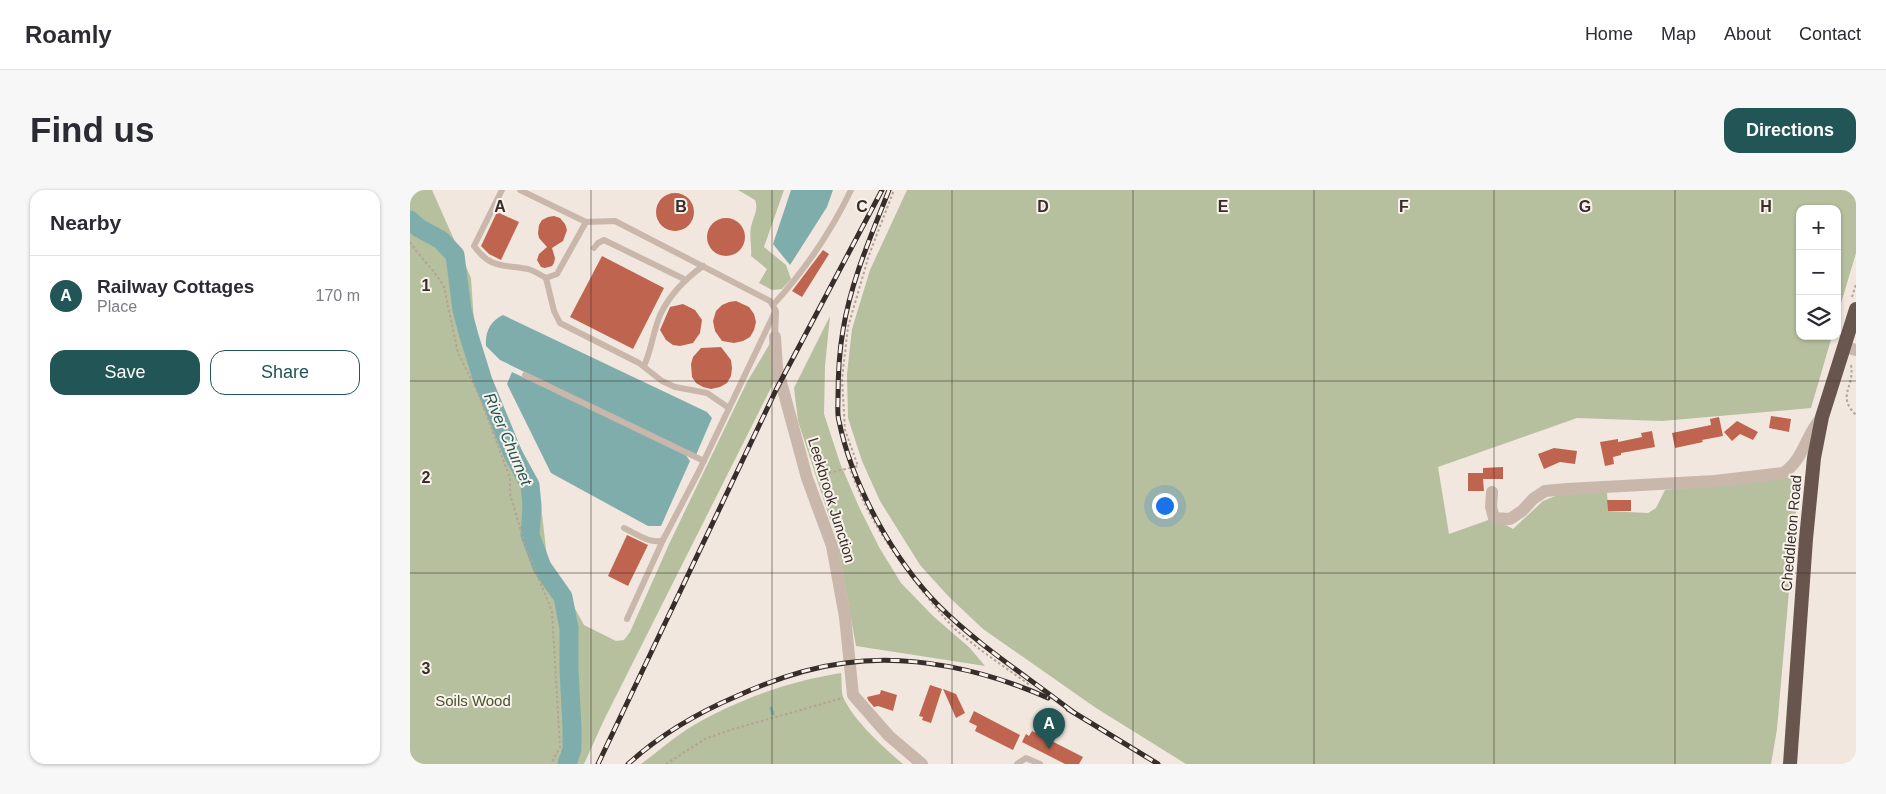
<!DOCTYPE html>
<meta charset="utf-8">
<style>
body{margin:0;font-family:Helvetica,sans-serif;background:#f7f7f7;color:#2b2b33}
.controls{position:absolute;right:15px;top:15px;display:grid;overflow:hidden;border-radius:10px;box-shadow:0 1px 4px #0004}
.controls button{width:45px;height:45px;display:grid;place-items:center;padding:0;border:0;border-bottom:1px solid #e1e1e2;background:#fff;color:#2b2b33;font:25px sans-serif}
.you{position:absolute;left:754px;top:315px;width:18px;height:18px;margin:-12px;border:4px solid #fff;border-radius:50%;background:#1a73e8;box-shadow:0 0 0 8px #1a73e833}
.badge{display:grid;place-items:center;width:32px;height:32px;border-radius:50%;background:#215556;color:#fff;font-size:16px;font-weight:700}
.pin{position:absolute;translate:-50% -41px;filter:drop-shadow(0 1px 2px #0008)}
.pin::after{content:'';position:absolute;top:26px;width:18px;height:15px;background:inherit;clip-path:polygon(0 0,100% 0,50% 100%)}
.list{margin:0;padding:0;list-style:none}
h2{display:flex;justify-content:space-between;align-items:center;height:65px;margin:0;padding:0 20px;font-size:21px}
h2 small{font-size:16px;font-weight:400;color:#7c7c81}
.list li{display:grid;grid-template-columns:32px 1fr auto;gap:15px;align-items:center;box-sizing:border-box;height:80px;padding:0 20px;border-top:1px solid #e1e1e2}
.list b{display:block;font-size:19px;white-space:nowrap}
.list p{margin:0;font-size:16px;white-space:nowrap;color:#7c7c81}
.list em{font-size:16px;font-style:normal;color:#7c7c81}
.actions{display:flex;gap:10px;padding:15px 20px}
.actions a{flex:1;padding:11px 0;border:1px solid #215556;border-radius:15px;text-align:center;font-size:18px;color:#215556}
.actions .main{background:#215556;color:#fff}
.icon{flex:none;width:28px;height:28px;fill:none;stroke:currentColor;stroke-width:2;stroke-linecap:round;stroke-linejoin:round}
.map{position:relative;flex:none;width:1446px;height:574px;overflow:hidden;border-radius:15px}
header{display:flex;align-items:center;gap:30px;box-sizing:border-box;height:70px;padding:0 25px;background:#fff;border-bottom:1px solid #e1e1e2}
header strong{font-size:24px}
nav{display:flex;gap:28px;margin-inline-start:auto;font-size:18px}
.intro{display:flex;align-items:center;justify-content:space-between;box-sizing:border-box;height:120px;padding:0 30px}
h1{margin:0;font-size:35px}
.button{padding:12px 22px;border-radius:15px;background:#215556;color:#fff;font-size:18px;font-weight:700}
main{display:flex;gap:30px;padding:0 30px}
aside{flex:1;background:#fff;border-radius:15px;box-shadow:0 1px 4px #0004}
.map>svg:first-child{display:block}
.green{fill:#b6c09f}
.water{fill:#7fadac}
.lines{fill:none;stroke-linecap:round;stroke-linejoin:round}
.stream{stroke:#7fadac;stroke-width:3}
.river{stroke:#7fadac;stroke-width:19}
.building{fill:#bf644f}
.path{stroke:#b5a195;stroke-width:2;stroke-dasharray:2.5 2.5;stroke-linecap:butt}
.service{stroke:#c9b7ab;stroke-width:6}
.minor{stroke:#c9b7ab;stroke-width:12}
.trunk{stroke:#68564e;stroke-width:14}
.rail-casing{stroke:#372d2a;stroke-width:5}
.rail{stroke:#f9f2eb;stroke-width:3;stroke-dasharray:9;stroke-linecap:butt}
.grid{fill:none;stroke:#372d2a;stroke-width:1;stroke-opacity:0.55}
.labels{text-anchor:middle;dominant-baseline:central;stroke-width:4;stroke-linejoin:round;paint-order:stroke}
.street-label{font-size:15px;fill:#372d2a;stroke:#f9f2eb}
.park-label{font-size:15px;fill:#48542f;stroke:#f9f2eb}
.water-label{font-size:16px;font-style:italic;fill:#215556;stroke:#f9f2eb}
.grid-label{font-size:16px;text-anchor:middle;font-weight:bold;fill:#372d2a;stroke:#f9f2eb;stroke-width:4;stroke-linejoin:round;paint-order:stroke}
</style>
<header>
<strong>Roamly</strong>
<nav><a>Home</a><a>Map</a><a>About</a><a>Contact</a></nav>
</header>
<div class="intro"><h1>Find us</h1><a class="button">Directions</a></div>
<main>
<aside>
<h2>Nearby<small></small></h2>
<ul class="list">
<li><span class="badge">A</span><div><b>Railway Cottages</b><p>Place</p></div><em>170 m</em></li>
</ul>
<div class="actions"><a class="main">Save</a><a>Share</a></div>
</aside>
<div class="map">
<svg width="1446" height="574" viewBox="0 0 1446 574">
<rect width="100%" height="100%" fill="#f1e7de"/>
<g class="green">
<path d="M 0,0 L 22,0 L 61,88 L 66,162 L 129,297 L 137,368 L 174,435 L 206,451 L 214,450 L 220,442 L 260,352 L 337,192 L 362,150 L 366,188 L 194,530 L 174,574 L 0,574 Z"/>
<path d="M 328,0 L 374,0 L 354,57 L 376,75 L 381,89 L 372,99 L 362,100 L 349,93 L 357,79 L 341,66 C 342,57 339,46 341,37 C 343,27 349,20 345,10 Z"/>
<path d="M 497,0 L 1446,0 L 1446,63 L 1427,127 L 1427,19 L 1390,19 L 1390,146 L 1422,146 L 1401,218 L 1252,231 L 1167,228 L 1028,277 L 1039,344 L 1084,328 L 1103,339 L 1133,311 L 1148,305 L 1197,302 L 1198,321 L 1238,323 L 1246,318 L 1255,300 L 1389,286 L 1367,539 L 1361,574 L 776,574 L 686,518 L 573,439 L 538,406 L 510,375 L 470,311 L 452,271 L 438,228 L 437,184 L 442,139 L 460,80 Z"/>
<path d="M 420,126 L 415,176 L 414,224 L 430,273 L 449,317 L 469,357 L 491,393 L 523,426 L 560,458 L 575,476 L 446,456 L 427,351 L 388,231 L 384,198 Z"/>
<path d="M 431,483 C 432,490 431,500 433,507 C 443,530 474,558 493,574 L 231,574 C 249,561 265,546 284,535 C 329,509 380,491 431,483 Z"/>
</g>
<g class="water">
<path d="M 381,0 L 423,0 L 417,17 L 380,75 L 363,54 Z"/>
<path d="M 93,125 L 297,222 L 302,228 L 286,265 L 90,170 L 76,156 C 75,142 80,131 93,125 Z"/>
<path d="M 102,182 L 275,264 L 280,271 L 251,336 L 238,336 L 141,283 L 97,194 Z"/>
</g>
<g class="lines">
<path class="stream" d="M 361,518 L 363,524"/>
<path class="river" d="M 0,30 L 9,38 L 31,50 L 45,65 L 52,120 L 59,146 L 73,191 L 103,264 L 120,295 L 122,316 L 120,345 L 132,377 L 153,407 L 159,438 L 159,480 L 162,537 L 162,559 L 157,574"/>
</g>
<g class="building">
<circle cx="265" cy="22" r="19"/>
<path d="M 87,22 L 109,32 L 91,70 L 79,64 L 71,56 Z"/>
<path d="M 144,26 L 150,28 L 155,34 L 157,40 L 153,51 L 142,58 L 145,68 L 144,73 L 142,76 L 135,78 L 131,77 L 127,70 L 129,64 L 137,57 L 129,48 L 128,43 L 129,35 L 132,30 L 138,27 Z"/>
<circle cx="316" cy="47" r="19"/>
<path d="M 413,60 L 419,64 L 392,107 L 382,101 Z"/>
<path d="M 192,66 L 254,98 L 223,159 L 160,127 Z"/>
<path d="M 326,111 L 339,117 L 344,124 L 346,132 L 344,140 L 340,147 L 333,151 L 324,153 L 312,151 L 305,141 L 303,131 L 306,121 L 312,115 L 319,112 Z"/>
<path d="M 273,114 L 285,120 L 292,130 L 290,143 L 283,153 L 270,156 L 263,155 L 256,150 L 250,140 L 260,117 Z"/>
<path d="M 311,157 L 321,170 L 322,178 L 321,186 L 317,193 L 310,197 L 301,199 L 293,197 L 286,193 L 282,187 L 281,174 L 283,167 L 291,158 Z"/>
<path d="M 1361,226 L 1381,229 L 1379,242 L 1359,238 Z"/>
<path d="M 1309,227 L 1313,246 L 1292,250 L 1293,252 L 1265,258 L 1262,243 L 1301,235 L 1300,229 Z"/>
<path d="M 1327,231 L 1348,242 L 1343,250 L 1330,244 L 1322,251 L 1314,242 Z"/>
<path d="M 1242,241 L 1245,257 L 1211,263 L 1211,265 L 1203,267 L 1204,274 L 1195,276 L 1190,252 L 1208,249 L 1208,252 L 1232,247 L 1231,243 Z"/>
<path d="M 1144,258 L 1167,261 L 1165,274 L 1150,272 L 1134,279 L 1128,264 Z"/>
<path d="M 1093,277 L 1093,289 L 1073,289 L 1074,301 L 1058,301 L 1058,283 L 1073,283 L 1073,278 Z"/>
<path d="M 1197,310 L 1221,310 L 1221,321 L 1198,321 Z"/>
<path d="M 217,345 L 238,355 L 218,396 L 198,386 Z"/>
<path d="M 520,495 L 532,499 L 521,533 L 512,530 L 513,527 L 509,526 Z"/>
<path d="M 533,499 L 546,504 L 555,523 L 546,528 Z"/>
<path d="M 471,500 L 487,505 L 483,521 L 468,516 L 464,517 L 458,510 L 457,507 L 470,504 Z"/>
<path d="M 564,521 L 610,545 L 603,560 L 565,541 L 567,536 L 559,532 Z"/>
<path d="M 622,541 L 673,567 L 669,574 L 655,574 L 612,552 L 616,544 L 619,546 Z"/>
</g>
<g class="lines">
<g class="path">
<path d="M 0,52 C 10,68 25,80 34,97 L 48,163 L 69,205 L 100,288 L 100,304 L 116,358 L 142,421 L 150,557 L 141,574"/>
<path d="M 1442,107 L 1446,94"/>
<path d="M 1441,175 C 1445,198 1426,205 1446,225"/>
<path d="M 440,278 L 448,276 L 435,240 L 432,189 L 438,137 L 459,65 L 484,0"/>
<path d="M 409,285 L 440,278 C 455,324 484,365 514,403 C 524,415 533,427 544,438 C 567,459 595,477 621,496"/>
<path d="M 256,574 L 295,549 L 320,540 L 433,508"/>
</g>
<g class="service">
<path d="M 92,0 L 64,56 C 82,80 92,74 118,79 C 124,81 131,85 136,88 L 147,84 L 176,32"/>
<path d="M 110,0 L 176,32 L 205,31 L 360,111 L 366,121 L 365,147"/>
<path d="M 184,58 L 188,53 L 194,50 L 274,89"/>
<path d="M 136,88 L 144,121 L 150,133 L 229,173 L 252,191 L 265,197 L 297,203 L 319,218"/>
<path d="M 363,115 C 396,79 420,44 441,0"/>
<path d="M 234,176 C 242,159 243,140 251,123 C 261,103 275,89 293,76"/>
<path d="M 115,185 L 294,271"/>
<path d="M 214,338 C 225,343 241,355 253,350 L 288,283 L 364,124"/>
<path d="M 217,429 L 253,350"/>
<path d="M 607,574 L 616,568 L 630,574"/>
</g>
<g class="minor">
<path d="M 365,147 L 367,178 L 371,192 L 397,288 L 422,356 L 435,427 L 443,505 L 479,546 L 512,574"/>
<path d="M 1435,157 L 1446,160"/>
<path d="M 1082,302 L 1081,317 L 1084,328 L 1100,329 L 1112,321 L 1123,309 L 1135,301 L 1157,299 L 1305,291 L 1373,283 C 1394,270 1395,245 1412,227"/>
</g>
<path class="trunk" d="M 1380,574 L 1396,349 L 1404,268 L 1412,227 L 1446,119"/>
<g class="rail-casing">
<g id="rail">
<path d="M 479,0 C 461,46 441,91 433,140 C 429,163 428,185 428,208 C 428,216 427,224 429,231 C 442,295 483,369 529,416 C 569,456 618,487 663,522"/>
<path d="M 658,519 L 748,574"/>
<path d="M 188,574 L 366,200 L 472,0"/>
<path d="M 218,574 C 250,545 287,523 327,506 C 362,490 397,478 435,473 C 502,463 578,481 638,508"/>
</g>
</g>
<use href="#rail" class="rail"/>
</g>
<path class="grid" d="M 181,0 L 181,574M 362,0 L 362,574M 542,0 L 542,574M 723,0 L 723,574M 904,0 L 904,574M 1084,0 L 1084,574M 1265,0 L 1265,574M 0,191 L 1446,191M 0,383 L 1446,383"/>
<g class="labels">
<g class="street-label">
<text transform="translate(422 310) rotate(73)">Leekbrook Junction</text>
<text transform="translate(1381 343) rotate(-85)">Cheddleton Road</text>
</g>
<g class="park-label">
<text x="63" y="510">Soils Wood</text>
</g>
<g class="water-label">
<text transform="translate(98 249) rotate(67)">River Churnet</text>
</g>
</g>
<g class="grid-label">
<text x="90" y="22">A</text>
<text x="271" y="22">B</text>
<text x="452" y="22">C</text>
<text x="633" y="22">D</text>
<text x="813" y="22">E</text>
<text x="994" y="22">F</text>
<text x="1175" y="22">G</text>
<text x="1356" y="22">H</text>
<text x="16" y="101">1</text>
<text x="16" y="293">2</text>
<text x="16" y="484">3</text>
</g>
</svg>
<div class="controls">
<button>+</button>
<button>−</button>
<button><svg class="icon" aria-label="layers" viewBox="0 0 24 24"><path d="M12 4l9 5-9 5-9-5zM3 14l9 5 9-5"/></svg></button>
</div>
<div class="you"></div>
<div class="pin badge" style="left:639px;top:559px">A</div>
</div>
</main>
